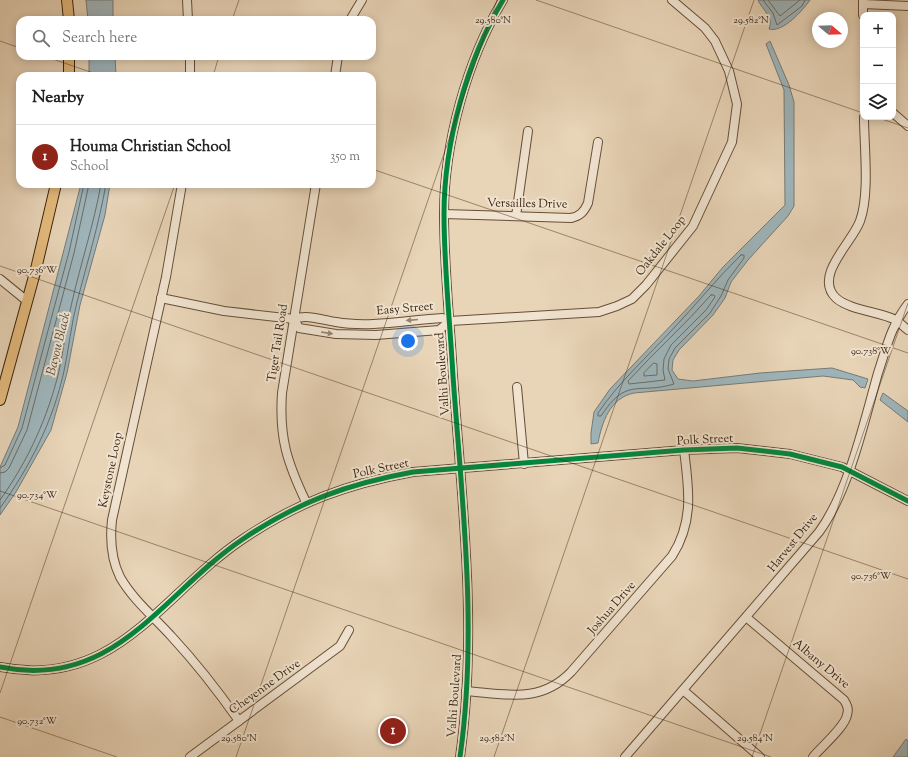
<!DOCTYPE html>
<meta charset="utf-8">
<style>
body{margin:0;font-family:"Sorts Mill Goudy",serif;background:#f6f6f6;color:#222}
.controls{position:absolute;right:12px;top:12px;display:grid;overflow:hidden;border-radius:8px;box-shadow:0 2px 10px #0003}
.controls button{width:36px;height:36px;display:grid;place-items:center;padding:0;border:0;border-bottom:1px solid #e0e0e0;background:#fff;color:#222;font:20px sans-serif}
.compass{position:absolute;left:812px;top:12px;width:36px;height:36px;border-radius:50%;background:#fff;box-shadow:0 2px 10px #0003;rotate:109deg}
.you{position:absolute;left:408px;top:341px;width:14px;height:14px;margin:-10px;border:3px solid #fff;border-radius:50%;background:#1a73e8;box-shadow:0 0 0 6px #1a73e833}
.badge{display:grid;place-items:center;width:26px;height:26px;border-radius:50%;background:#8f2418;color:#fff;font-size:13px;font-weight:700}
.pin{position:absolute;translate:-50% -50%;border:2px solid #fff;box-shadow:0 1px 4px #0006}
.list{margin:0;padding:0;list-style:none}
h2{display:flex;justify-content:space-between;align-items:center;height:52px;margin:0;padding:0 16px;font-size:17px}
h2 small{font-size:13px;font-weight:400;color:#767676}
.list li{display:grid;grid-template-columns:26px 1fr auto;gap:12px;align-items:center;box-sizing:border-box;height:64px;padding:0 16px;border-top:1px solid #e0e0e0}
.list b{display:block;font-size:15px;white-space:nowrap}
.list p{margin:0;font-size:13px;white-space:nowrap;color:#767676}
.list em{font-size:13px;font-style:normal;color:#767676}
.icon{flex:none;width:22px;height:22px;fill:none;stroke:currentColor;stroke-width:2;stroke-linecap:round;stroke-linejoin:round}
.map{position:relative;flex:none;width:908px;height:757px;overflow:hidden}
.search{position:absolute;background:#fff;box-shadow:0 2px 10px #0003;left:16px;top:16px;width:360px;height:44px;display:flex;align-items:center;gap:10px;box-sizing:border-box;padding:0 14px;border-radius:12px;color:#767676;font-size:15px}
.panel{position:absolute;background:#fff;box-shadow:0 2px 10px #0003;left:16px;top:72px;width:360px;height:116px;border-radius:12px}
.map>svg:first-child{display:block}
.water{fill:#9eb5bb;stroke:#767b76}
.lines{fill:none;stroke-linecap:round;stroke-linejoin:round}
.shore{stroke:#6c6c64;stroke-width:1}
.minor-casing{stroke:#664f38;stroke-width:10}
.major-casing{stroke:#3b230e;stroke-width:12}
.minor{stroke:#f0e3d0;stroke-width:8}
.major{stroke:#e4ba7c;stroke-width:10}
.cycleway-casing{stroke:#f0e3d0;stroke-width:8}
.cycleway{stroke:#00873e;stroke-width:5}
.oneway{fill:#96836f}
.ticks{fill:none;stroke:#3b230e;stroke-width:1;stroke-opacity:0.45}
.labels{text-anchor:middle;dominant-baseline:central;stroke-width:4;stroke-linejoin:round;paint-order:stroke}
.street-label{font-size:12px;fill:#3b230e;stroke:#f0e3d0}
.water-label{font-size:13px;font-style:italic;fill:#544839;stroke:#f0e3d0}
.ticks-label{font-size:10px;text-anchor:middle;fill:#3b230e;stroke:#f0e3d0;stroke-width:4;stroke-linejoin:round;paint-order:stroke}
</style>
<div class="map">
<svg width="908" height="757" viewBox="0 0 908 757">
<rect width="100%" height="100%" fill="#e8d4b7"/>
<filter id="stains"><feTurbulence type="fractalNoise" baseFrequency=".005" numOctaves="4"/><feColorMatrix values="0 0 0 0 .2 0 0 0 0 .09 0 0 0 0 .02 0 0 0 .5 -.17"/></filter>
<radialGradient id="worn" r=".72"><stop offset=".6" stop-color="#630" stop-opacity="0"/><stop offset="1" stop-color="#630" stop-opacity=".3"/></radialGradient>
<g class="water">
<path d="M 86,0 L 113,0 L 113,20 L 88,20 Z"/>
<path d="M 758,0 L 810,0 C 803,10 783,33 769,29 C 774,17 763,11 758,0 Z"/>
<path d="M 770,41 L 789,85 L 794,102 L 794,206 L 788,216 L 748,260 L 731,282 L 725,298 L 713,315 L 679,350 L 673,360 L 672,370 L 678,379 L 693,381 L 760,373 L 832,368 L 868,379 L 865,388 L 860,387 L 853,380 L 823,376 L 634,393 C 610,398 602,422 598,443 L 591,444 L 591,433 L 594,412 L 610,389 L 699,296 L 723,267 L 785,205 L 784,90 L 766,44 Z"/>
<path d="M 89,56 L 115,56 L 116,76 L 89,76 Z"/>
<path d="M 81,184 L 110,184 L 105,215 L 80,305 L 67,373 L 51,430 L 16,492 L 0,515 L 0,467 L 18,427 Z"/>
<path d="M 883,393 L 908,411 L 908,422 L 880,400 Z"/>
<path d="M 906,739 L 908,741 L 908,757 L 893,757 Z"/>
</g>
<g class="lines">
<g class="shore">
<path d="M 763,0 L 773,13 L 777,25 L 802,6 L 805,0"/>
<path d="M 768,0 L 780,16 L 800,0"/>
<path d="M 741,255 L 744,255 L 744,258 L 728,280 L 721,296 L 710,313 L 675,348 L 669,359 L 668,369 L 674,384 C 638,395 627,376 601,416 L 598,416 L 598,413 C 619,382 647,357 673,329 C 696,305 717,278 741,255 Z"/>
<path d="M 711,295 L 714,295 L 715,297 L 706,310 L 671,345 L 664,359 L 663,370 L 665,380 L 629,384 L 628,381 C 655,351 685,325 711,295 Z"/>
<path d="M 654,363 L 657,364 L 657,375 L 644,376 L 644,373 Z"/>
<path d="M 0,468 L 5,465 L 22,428 L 69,252 L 84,184"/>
<path d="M 0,473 L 5,472 L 9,468 L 27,430 L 74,253 L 89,184"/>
<path d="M 0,500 C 28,461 48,417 59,371 C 64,348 66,325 72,302 C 81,262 94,224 101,184"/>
<path d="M 0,508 C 30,467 53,421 64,371 C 69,348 71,325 77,302 C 87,263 99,224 106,184"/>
</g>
<g class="minor-casing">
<g id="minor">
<path d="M 187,0 L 188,20"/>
<path d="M 863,0 L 863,15"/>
<path d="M 863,4 L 908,6"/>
<path d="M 350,20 L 362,0"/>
<path d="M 190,56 L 190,76"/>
<path d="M 335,76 L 338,56"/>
<path d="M 893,113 L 908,126"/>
<path d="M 864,117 C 864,146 870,194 860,221 C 852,243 813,276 836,298 C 849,310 881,312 896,320 C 900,323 904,327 908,330"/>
<path d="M 182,184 L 166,277 L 112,520 C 110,539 111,559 120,577 C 133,600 155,618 172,637 C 197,664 218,691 239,721"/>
<path d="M 444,214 L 571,218 C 580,216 584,212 588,203 L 598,142"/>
<path d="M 516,216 L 528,131"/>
<path d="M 0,279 L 27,301"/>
<path d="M 161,298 L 224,311 L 294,319 C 308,314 321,320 336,322 C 370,328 408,320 442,318 L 450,321 L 599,312 L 617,306 L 632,299 L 646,285 L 693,226 L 732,142 L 737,104 L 729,71 L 715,41 L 705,28 L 672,0"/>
<path d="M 294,319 L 299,328 L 336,334 L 376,335 L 439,330 L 450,321"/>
<path d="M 517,387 L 524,464"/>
<path d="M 306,502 C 287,462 279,438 282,393 L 316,184"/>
<path d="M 746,617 L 844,700 C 847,705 849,709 847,715 C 845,727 821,747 813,757"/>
<path d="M 0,667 C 116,690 161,594 243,539 C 298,502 347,484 413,472 L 684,450 L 737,448 L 790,454 L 842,467 L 908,501"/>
<path d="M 683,690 L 760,757"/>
<path d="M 466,691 C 506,694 540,704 571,672 L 672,556 C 694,522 689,489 684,450"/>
<path d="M 190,757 L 340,646 L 349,630"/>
<path d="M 460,757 C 478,630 462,502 453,376 C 450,322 444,268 444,214 C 444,143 467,60 503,0"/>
<path d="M 625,757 L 819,532 C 849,491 864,422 878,373 C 887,346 891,326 908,304"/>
</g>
</g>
<g class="major-casing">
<g id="major">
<path d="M 67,0 L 69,20"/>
<path d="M 69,76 L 69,56"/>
<path d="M 0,400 L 36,269 L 56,184"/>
</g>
</g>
<use href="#minor" class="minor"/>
<use href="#major" class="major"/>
<g class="cycleway-casing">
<g id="cycleway">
<path d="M 0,667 C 116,690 161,594 243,539 C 298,502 347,484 413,472 L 684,450 L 737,448 L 790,454 L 842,467 L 908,501"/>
<path d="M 460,757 C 478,630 462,502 453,376 C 450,322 444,268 444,214 C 444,143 467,60 503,0"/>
</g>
</g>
<use href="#cycleway" class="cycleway"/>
</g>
<defs><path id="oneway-solid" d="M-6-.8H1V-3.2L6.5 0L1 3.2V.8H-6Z"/></defs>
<g class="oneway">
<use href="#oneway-solid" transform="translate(412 320) rotate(175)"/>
<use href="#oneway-solid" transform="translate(327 333) rotate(9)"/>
</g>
<path class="ticks" d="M 536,0 L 863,113M 232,20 L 239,0M 0,41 L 20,48M 44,56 L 102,76M 213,76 L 219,56M 876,117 L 908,128M 372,169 L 908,353M 0,266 L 908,579M 0,491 L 771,757M 0,693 L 175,184M 0,717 L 117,757M 236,757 L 497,0M 494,757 L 754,0M 752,757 L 908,303"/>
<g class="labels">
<g class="street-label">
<text transform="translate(527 204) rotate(1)">Versailles Drive</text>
<text transform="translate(661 246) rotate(-52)">Oakdale Loop</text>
<text transform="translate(405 309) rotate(-5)">Easy Street</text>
<text transform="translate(278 343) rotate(-81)">Tiger Tail Road</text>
<text transform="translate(443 374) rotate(-94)">Valhi Boulevard</text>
<text transform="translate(705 440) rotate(-3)">Polk Street</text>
<text transform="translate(381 469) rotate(-12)">Polk Street</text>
<text transform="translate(111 470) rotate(-78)">Keystone Loop</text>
<text transform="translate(793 543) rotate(-51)">Harvest Drive</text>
<text transform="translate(612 608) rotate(-49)">Joshua Drive</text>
<text transform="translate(821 664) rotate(40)">Albany Drive</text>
<text transform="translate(265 687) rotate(-36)">Cheyenne Drive</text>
<text transform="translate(455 696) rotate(-86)">Valhi Boulevard</text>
</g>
<g class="water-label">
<text transform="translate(59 344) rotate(-76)">Bayou Black</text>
</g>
</g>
<g class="ticks-label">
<text x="493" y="23">29.580°N</text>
<text x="751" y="23">29.582°N</text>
<text x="37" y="273">90.736°W</text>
<text x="871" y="354">90.738°W</text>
<text x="37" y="498">90.734°W</text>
<text x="871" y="579">90.736°W</text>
<text x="37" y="724">90.732°W</text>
<text x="239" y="741">29.580°N</text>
<text x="497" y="741">29.582°N</text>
<text x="755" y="741">29.584°N</text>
</g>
<rect width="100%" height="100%" filter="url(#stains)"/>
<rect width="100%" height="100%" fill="url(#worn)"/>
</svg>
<div class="controls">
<button>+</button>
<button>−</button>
<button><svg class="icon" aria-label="layers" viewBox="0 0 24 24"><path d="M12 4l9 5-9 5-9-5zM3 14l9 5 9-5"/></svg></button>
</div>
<svg class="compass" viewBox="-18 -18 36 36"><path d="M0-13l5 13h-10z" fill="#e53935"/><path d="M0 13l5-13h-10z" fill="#767676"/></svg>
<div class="you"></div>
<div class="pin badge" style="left:393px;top:731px">1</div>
<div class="search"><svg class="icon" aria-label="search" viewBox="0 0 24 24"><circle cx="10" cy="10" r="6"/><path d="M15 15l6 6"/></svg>Search here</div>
<section class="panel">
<h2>Nearby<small></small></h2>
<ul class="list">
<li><span class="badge">1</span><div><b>Houma Christian School</b><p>School</p></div><em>350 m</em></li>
</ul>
</section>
</div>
